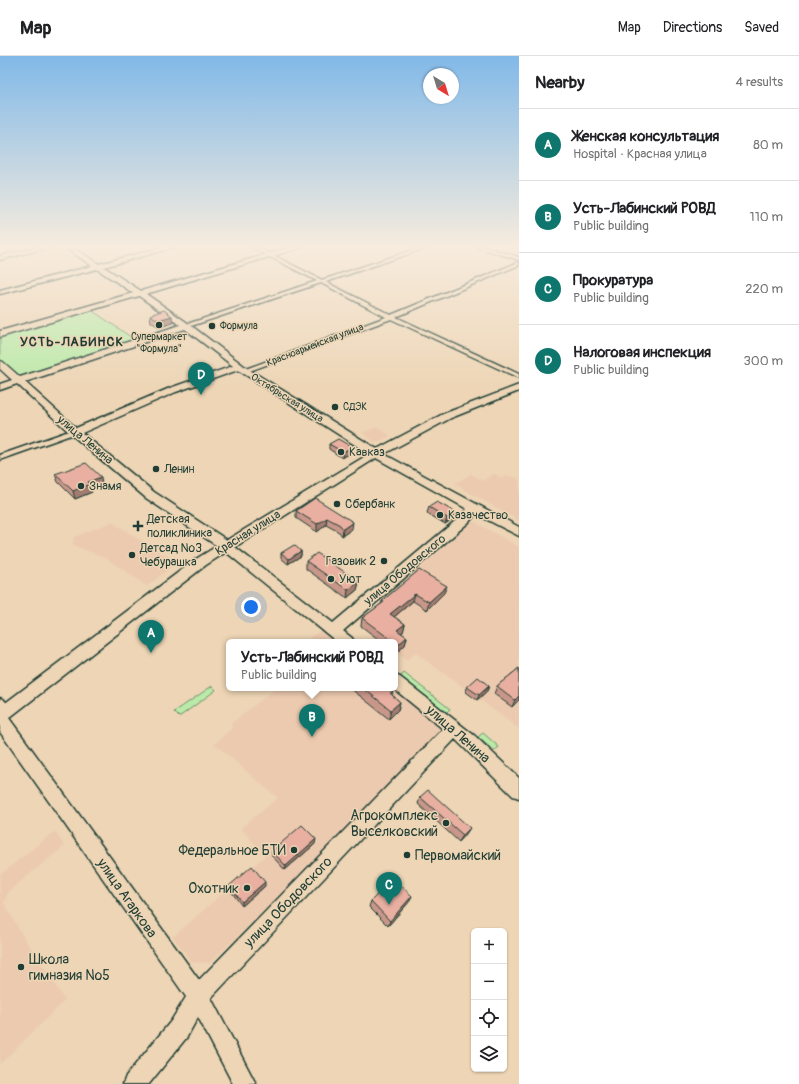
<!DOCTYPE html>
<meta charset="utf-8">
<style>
body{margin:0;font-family:Pangolin,sans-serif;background:#f2f2f2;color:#202124}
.controls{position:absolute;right:12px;bottom:12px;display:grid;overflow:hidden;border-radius:6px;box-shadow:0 1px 3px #0004}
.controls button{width:36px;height:36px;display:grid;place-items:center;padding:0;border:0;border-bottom:1px solid #e0e0e0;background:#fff;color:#202124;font:20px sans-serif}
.compass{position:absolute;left:423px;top:12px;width:36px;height:36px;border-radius:50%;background:#fff;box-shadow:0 1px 3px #0004;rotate:142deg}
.you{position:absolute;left:251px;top:551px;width:14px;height:14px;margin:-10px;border:3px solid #fff;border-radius:50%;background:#1a73e8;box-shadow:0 0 0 6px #1a73e833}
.badge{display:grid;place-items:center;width:26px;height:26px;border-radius:50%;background:#0f766e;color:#fff;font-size:13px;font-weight:700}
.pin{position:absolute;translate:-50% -33px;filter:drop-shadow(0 1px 2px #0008)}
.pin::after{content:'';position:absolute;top:21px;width:14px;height:12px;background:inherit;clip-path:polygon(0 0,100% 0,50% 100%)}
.popup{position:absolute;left:226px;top:583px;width:172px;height:52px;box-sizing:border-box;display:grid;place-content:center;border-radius:6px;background:#fff;filter:drop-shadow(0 1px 3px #0005);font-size:13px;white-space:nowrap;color:#757577}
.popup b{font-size:15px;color:#202124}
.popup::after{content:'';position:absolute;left:50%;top:100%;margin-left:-8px;border:8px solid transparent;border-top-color:#fff}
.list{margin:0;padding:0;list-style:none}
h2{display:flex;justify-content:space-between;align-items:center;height:52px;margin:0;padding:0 16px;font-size:17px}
h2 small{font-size:13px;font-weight:400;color:#757577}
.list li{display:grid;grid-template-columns:26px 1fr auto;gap:12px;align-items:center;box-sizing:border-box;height:72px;padding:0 16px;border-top:1px solid #e0e0e0}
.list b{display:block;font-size:15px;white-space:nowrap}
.list p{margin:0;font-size:13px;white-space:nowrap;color:#757577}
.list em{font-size:13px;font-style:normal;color:#757577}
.icon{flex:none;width:22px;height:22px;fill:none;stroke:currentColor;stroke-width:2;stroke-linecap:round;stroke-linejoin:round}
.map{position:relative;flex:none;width:519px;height:1028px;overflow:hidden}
header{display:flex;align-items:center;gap:24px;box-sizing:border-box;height:56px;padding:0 20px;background:#fff;border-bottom:1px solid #e0e0e0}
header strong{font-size:19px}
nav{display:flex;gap:22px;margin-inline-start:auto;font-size:14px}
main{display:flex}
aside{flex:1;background:#fff}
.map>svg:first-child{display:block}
.built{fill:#eccaaf}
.green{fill:#bae9a8;stroke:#6c936e}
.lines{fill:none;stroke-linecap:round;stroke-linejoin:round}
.street-casing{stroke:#1f3d34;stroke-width:3}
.secondary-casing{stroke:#1f3d34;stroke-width:3}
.street{fill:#edd5b5;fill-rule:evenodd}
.secondary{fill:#edd5b5;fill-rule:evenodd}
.wall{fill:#c8978a;stroke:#1f3d34}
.shaded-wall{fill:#a37b71;stroke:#1f3d34}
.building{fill:#e9b0a1;stroke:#1f3d34}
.poi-dot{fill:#1f3d34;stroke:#edd5b5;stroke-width:1.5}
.labels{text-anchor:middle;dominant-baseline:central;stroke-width:3;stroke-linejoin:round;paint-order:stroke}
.far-poi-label{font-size:10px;fill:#1f3d34;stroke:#edd5b5;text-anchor:start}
.far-street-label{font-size:10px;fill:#1f3d34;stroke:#edd5b5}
.street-label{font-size:12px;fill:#1f3d34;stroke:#edd5b5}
.poi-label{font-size:12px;fill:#1f3d34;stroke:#edd5b5;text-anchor:start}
.far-district-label{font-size:13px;font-weight:bold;letter-spacing:1px;fill:#1f3d34;stroke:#edd5b5}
.near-street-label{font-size:14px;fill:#1f3d34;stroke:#edd5b5}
.near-poi-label{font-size:14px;fill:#1f3d34;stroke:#edd5b5;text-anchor:end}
</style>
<header>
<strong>Map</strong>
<nav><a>Map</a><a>Directions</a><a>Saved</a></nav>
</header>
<main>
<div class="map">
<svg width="519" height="1028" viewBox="0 0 519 1028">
<rect width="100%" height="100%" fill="#edd5b5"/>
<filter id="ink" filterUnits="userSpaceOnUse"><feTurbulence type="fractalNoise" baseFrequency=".025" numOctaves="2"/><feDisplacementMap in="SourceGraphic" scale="8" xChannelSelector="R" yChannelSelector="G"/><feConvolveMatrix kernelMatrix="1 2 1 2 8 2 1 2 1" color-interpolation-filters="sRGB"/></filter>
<g filter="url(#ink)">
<g class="built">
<path d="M 377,371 L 390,380 L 378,386 L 375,386 L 362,377 Z"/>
<path d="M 471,418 L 483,425 L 494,418 L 502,422 L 507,419 L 519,423 L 519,465 L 455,428 Z"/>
<path d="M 473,465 L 519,491 L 519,673 L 479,643 L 477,644 L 465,636 L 467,634 L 416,597 L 406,604 L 395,596 L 395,586 L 382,586 L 360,569 L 378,557 L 415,519 L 415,516 Z"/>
<path d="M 112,466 L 144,487 L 178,506 L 147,530 L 106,502 L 73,489 L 74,481 Z"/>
<path d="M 324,572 L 342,586 L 304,586 Z"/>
<path d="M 276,632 L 395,632 L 434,660 L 440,674 L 324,796 L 210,907 L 192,906 L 173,881 L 265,800 L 241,772 L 278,742 L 215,688 L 233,671 L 231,668 Z"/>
<path d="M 55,775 L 64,790 L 8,836 L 4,847 L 21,877 L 65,944 L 0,1008 L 0,819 Z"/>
</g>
<g class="green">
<path d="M 90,253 L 135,284 L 19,321 L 0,304 L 0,280 Z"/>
<path d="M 404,617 L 450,653 L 445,658 L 399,622 Z"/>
<path d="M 212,630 L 216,634 L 179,661 L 174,656 Z"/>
<path d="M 483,677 L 499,691 L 494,695 L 478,681 Z"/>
</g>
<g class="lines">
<g class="street-casing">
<g id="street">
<path d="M 249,190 L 255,190 L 322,224 L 425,190 L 432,190 L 326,226 L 391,259 L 519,206 L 519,209 L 396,261 L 519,318 L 519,322 L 391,263 L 247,316 L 243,316 L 243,314 L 386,261 L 321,227 L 188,271 L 184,271 L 184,269 L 317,225 Z"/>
<path d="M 473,190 L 481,190 L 519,201 L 519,204 Z"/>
<path d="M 72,374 L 75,374 L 79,376 L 0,404 L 0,399 Z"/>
<path d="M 0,642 L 4,644 L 13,654 L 12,657 L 8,659 L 0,654 Z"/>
</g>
</g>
<g class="secondary-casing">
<g id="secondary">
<path d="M 42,190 L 54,190 L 0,204 L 0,200 Z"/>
<path d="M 63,190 L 71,190 L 99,208 L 167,190 L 179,190 L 104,211 L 141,235 L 295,190 L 306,190 L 146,238 L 189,268 L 248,313 L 377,393 L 443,358 L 519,329 L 519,335 L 451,362 L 384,398 L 519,471 L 519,480 L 476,458 L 469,466 L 343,575 L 352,582 L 354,586 L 337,586 L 226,496 L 206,509 L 9,662 L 199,924 L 443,673 L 393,632 L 395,632 L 395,619 L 400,621 L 475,680 L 519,722 L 519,742 L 513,740 L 455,683 L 211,942 L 256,1028 L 233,1028 L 198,961 L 187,981 L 149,1028 L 123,1028 L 126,1020 L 171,965 L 186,941 L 0,676 L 0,651 L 196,503 L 217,490 L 146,442 L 71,378 L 17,328 L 0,334 L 0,328 L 12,324 L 0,313 L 0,305 L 3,306 L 20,321 L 180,269 L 139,240 L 0,281 L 0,275 L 133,237 L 97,213 L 0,238 L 0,234 L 92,210 ZM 185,273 L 233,310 L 170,332 L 76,372 L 25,326 ZM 238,314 L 369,398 L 227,484 L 154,436 L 82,377 L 176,336 ZM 376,402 L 467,453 L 461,460 L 333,567 L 235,491 Z"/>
</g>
</g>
<use href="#street" class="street"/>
<use href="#secondary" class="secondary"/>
</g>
<g class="wall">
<path d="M 150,259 L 173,267 L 159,271 L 151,266 Z"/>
<path d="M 329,388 L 351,397 L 342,402 L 329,393 Z"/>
<path d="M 55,418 L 102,429 L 91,434 L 92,436 L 75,443 L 58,426 Z"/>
<path d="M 315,442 L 352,473 L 342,480 L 339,476 L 326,469 L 317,476 L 296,462 L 296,455 Z"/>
<path d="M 429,451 L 455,456 L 454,462 L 445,468 L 427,457 Z"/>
<path d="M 301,495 L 301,500 L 288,508 L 281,502 L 281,497 Z"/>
<path d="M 306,505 L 359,526 L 357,534 L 347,542 L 306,513 Z"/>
<path d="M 419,514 L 444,537 L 427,554 L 413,545 L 394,561 L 405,568 L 403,576 L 401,577 L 407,581 L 405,589 L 396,597 L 395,596 L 395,586 L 382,586 L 361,570 L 362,562 L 381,548 L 382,545 Z"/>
<path d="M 519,612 L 519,644 L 512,651 L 494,638 L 497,630 Z"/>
<path d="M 489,630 L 487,635 L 477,644 L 466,636 L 467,631 Z"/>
<path d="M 305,632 L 314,632 L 310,636 Z"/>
<path d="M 350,632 L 390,632 L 393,635 L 392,639 L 400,646 L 398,654 L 389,663 Z"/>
<path d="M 420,741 L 466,778 L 459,786 L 418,748 Z"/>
<path d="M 315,788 L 285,814 L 272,800 L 272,795 Z"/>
<path d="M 229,830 L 265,830 L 242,850 L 230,834 Z"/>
<path d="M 371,845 L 409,846 L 388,870 L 369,851 Z"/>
</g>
<g class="shaded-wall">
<path d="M 172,260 L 173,267 L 159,271 L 158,264 Z"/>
<path d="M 352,391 L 351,397 L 342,402 L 343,396 Z"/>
<path d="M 101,421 L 102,429 L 91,434 L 92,436 L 75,443 L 73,435 L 88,426 Z"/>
<path d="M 455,456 L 454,462 L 445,468 L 447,462 Z"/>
<path d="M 327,462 L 326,469 L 317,476 L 317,468 Z"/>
<path d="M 353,466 L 352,473 L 342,480 L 343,473 Z"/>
<path d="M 301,495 L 301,500 L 288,508 L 289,503 Z"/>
<path d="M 359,526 L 357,534 L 347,542 L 348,534 Z"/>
<path d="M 447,530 L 444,537 L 427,554 L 429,546 Z"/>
<path d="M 415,538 L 413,545 L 389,565 L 390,558 Z"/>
<path d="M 405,568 L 403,576 L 396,581 L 397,574 Z"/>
<path d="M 407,581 L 405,589 L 396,597 L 398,589 Z"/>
<path d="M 489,630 L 487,635 L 477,644 L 479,639 Z"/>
<path d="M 310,632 L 314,632 L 310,636 Z"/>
<path d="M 519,640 L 519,644 L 512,651 L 515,644 Z"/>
<path d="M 400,646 L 398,654 L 389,663 L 391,654 Z"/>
<path d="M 470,772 L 466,778 L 459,786 L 463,779 Z"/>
<path d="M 316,783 L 315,788 L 285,814 L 286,810 Z"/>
<path d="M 265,826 L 265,830 L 242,850 L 242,846 Z"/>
<path d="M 412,840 L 409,846 L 388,870 L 390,865 Z"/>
</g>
<g class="building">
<path d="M 164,254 L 172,260 L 158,264 L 150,259 Z"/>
<path d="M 338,383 L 352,391 L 343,396 L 329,388 Z"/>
<path d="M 86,407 L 101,421 L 88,426 L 90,428 L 73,435 L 55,418 Z"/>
<path d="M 315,442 L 353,466 L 343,473 L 340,469 L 327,462 L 317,468 L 296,455 Z"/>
<path d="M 437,446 L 455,456 L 447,462 L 429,451 Z"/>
<path d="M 294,489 L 301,495 L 289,503 L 281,497 Z"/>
<path d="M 317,497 L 359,526 L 348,534 L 306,505 Z"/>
<path d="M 419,514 L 447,530 L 429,546 L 415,538 L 390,558 L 405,568 L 397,574 L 407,581 L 398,589 L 395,587 L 395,586 L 394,586 L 362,562 L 384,546 L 382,545 Z"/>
<path d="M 321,583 L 325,586 L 318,586 Z"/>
<path d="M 519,612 L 519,640 L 515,644 L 497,630 Z"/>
<path d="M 478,621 L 489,630 L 479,639 L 467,631 Z"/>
<path d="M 363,632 L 390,632 L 393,635 L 390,637 L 400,646 L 391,654 Z"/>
<path d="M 428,734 L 470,772 L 463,779 L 420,741 Z"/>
<path d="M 302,769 L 316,783 L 286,810 L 272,795 Z"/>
<path d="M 252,810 L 265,826 L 242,846 L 229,830 Z"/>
<path d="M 393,822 L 412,840 L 390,865 L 371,845 Z"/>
</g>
</g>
<linearGradient id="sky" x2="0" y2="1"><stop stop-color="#81b9e8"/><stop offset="0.57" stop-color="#f7ecde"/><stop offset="1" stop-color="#f7ecde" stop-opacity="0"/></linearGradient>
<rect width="519" height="334" fill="url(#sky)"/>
<g class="poi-dot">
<circle cx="159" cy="269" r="4"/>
<circle cx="212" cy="270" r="4"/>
<circle cx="335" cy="351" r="4"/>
<circle cx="341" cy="396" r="4"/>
<circle cx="156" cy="413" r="4"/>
<circle cx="81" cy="430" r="4"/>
<circle cx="337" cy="448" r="4"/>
<circle cx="440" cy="459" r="4"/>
<path d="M136 464h4v4h4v4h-4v4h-4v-4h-4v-4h4z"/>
<circle cx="132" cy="499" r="4"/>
<circle cx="384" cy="505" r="4"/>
<circle cx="331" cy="523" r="4"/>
<circle cx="446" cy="767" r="4"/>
<circle cx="294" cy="794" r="4"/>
<circle cx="407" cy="799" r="4"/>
<circle cx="247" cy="832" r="4"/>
<circle cx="21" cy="911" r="4"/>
</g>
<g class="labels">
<g class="far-poi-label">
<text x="220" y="270">Формула</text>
<text x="159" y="281" text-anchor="middle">Супермаркет<tspan x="159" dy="12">"Формула"</tspan></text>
<text x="343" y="351">СДЭК</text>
</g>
<g class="far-street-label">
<text transform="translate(315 289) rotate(-21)">Красноармейская улица</text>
<text transform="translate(287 342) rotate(32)">Октябрьская улица</text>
</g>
<g class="street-label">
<text transform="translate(85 384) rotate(40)">улица Ленина</text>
<text transform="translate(248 477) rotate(-32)">Красная улица</text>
<text transform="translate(405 514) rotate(-40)">улица Ободовского</text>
</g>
<g class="poi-label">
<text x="349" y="396">Кавказ</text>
<text x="164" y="413">Ленин</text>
<text x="89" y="430">Знамя</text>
<text x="345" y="448">Сбербанк</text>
<text x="448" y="459">Казачество</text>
<text x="147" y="463">Детская<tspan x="147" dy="14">поликлиника</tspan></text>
<text x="140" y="492">Детсад №3<tspan x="140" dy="14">Чебурашка</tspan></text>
<text x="376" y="505" text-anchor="end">Газовик 2</text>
<text x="339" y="523">Уют</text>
</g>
<g class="far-district-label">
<text x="72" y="286">УСТЬ-ЛАБИНСК</text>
</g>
<g class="near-street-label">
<text transform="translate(458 678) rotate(41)">улица Ленина</text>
<text transform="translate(127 842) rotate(55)">улица Агаркова</text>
<text transform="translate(288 846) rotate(-46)">улица Ободовского</text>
</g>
<g class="near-poi-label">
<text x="438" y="759">Агрокомплекс<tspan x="438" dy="16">Выселковский</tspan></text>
<text x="286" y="794">Федеральное БТИ</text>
<text x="415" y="799" text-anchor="start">Первомайский</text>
<text x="239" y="832">Охотник</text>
<text x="29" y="903" text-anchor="start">Школа<tspan x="29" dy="16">гимназия №5</tspan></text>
</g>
</g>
</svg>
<div class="controls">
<button>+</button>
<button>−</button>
<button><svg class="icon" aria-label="locate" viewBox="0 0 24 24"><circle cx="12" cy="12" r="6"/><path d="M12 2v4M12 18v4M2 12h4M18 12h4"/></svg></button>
<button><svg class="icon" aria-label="layers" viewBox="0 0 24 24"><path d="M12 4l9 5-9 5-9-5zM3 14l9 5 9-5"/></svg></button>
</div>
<svg class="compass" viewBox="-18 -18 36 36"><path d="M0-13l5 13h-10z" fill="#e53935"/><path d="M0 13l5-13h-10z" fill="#757577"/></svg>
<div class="you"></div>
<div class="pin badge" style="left:151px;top:597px">A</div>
<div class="pin badge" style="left:312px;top:681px">B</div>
<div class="popup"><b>Усть-Лабинский РОВД</b>Public building</div>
<div class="pin badge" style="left:389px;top:849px">C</div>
<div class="pin badge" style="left:201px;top:339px">D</div>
</div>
<aside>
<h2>Nearby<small>4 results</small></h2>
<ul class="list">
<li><span class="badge">A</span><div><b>Женская консультация</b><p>Hospital · Красная улица</p></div><em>80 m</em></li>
<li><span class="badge">B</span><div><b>Усть-Лабинский РОВД</b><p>Public building</p></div><em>110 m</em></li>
<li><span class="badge">C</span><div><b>Прокуратура</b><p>Public building</p></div><em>220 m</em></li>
<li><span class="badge">D</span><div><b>Налоговая инспекция</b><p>Public building</p></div><em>300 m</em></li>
</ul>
</aside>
</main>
